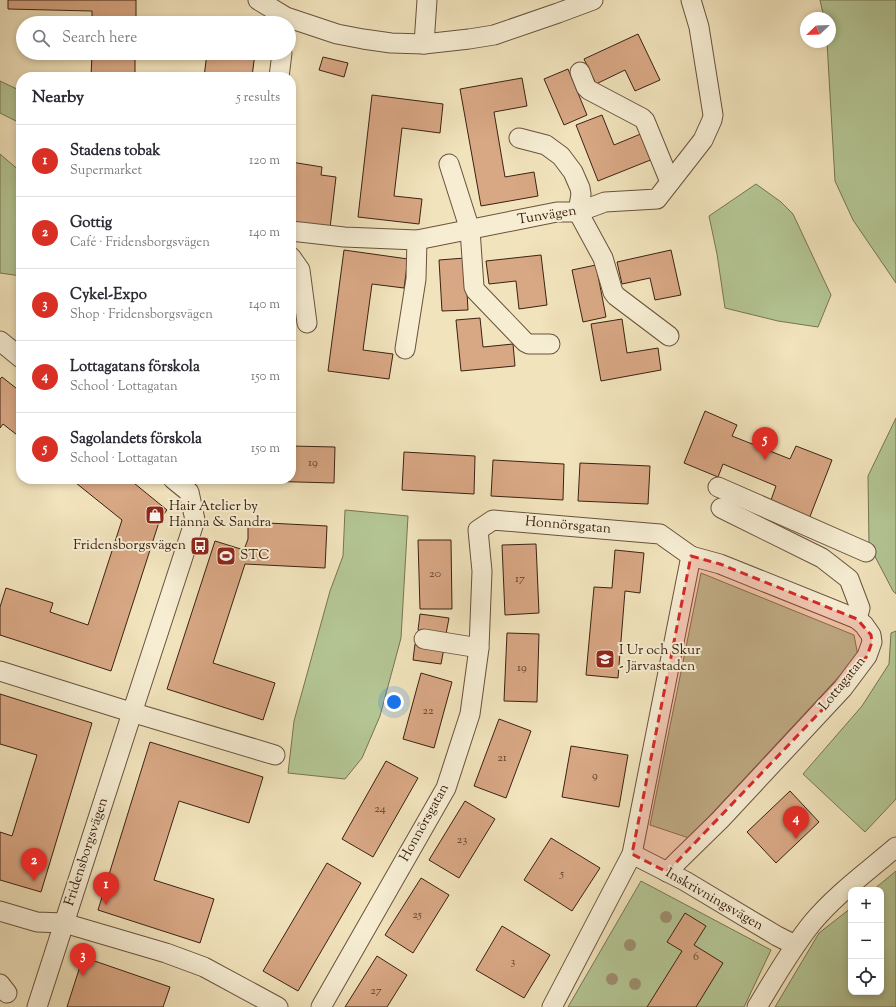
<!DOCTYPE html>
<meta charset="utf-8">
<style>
body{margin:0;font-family:"Sorts Mill Goudy",serif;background:#f7f7f7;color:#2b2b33}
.controls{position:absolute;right:12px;bottom:12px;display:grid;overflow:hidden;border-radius:8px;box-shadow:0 2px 6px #0003}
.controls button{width:36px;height:36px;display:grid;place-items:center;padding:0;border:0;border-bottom:1px solid #e1e1e2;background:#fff;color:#2b2b33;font:20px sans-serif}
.compass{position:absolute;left:800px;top:12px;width:36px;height:36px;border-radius:50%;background:#fff;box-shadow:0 2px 6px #0003;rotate:247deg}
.you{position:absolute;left:394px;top:702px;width:14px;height:14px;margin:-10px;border:3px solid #fff;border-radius:50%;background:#1a73e8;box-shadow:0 0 0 6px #1a73e833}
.badge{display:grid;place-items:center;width:26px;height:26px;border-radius:50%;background:#d93025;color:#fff;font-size:13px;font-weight:700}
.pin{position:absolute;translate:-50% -33px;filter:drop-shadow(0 1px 2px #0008)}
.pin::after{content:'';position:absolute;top:21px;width:14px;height:12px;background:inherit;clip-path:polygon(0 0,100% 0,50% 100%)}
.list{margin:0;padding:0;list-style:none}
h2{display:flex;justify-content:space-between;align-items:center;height:52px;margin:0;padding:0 16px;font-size:17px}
h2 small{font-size:13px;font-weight:400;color:#7c7c81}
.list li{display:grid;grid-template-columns:26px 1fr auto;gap:12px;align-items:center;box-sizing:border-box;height:72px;padding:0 16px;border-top:1px solid #e1e1e2}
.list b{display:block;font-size:15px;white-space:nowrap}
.list p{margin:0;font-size:13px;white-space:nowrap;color:#7c7c81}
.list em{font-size:13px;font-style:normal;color:#7c7c81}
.icon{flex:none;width:22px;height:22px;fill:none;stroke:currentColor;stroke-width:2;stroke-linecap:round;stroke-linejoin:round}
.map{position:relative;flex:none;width:896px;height:1007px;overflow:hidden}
.search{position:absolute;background:#fff;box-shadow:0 2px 6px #0003;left:16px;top:16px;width:280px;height:44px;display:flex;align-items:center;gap:10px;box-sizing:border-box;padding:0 14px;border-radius:22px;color:#7c7c81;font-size:15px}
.panel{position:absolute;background:#fff;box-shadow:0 2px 6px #0003;left:16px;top:72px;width:280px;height:412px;border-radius:16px}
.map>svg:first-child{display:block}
.green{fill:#b4c594;stroke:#787453}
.building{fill:#d8a784;stroke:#3c2212}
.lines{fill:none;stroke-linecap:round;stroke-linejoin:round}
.minor-casing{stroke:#69523c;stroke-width:21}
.minor{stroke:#f6edd3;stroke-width:19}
.tree{fill:#9e8f70}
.marked{fill:#d62828;fill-opacity:0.2;stroke:#d62828;stroke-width:3;stroke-dasharray:8 5;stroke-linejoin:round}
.labels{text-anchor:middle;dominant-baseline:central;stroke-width:4;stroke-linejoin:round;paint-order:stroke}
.number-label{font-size:12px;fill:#63432e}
.street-label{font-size:14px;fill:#3c2212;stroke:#f6edd3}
.poi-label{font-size:14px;fill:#3c2212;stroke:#f6edd3;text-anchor:start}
</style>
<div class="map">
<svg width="896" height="1007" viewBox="0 0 896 1007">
<rect width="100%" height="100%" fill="#f1e3bc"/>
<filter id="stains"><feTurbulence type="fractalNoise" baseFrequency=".005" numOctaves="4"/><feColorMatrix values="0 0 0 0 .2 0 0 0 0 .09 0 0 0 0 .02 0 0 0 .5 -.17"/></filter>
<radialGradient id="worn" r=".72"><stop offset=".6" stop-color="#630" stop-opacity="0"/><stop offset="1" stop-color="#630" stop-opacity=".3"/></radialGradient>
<g class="green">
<path d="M 820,0 L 896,0 L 896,283 L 853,220 L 835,181 L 827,42 L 830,42 L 830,18 L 824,18 Z"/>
<path d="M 0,81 L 21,91 L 21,112 L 18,122 L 0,113 Z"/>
<path d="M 0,154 L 21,172 L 21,276 L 0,273 Z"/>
<path d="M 756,184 L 781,202 L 793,214 L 831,295 L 818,327 L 778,321 L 725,308 L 717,254 L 709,216 Z"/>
<path d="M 896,418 L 896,594 L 893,591 L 869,545 L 868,476 Z"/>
<path d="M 345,510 L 408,516 L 401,638 L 380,716 L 362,758 L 345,779 L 288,773 L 294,721 L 330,591 L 343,556 Z"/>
<path d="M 701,573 L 854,635 L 858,656 L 689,838 L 650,825 Z"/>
<path d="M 896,631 L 896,799 L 865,832 L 803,774 L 862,706 L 889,664 L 891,633 Z"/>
<path d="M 896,871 L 896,1007 L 775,1007 L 819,933 L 851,908 L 851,992 L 881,992 L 881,890 L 873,890 Z"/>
<path d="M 641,881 L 771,950 L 744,1007 L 568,1007 Z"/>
</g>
<g class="building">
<path d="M 8,0 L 136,0 L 136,23 L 92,23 L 92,11 L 8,9 Z"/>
<path d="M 638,34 L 660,80 L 635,91 L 625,70 L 596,84 L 584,59 Z"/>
<path d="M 92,53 L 135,53 L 135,77 L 91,77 Z"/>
<path d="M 207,53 L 255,53 L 252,77 L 204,77 Z"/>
<path d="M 323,57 L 348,63 L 344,77 L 319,70 Z"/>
<path d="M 568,69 L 587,115 L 564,125 L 544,79 Z"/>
<path d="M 522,78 L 527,106 L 494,112 L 505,177 L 534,172 L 538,196 L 481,206 L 460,89 Z"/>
<path d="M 372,95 L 443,104 L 440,133 L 402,128 L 394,196 L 422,199 L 419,224 L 358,217 Z"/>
<path d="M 602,115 L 614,145 L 643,133 L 653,159 L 598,181 L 576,125 Z"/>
<path d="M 291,162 L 322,167 L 321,175 L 336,177 L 330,228 L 291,223 Z"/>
<path d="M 344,250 L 408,259 L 404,288 L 372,284 L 363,350 L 393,354 L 389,379 L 328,371 Z"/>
<path d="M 671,250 L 681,295 L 655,300 L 650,278 L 622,284 L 617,262 Z"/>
<path d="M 541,255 L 547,305 L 519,309 L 516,281 L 489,284 L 486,261 Z"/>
<path d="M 465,258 L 468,310 L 442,311 L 439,260 Z"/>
<path d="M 596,265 L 606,317 L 583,322 L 572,270 Z"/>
<path d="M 480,318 L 483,347 L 513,344 L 515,366 L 461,371 L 456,320 Z"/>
<path d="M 622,319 L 627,353 L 658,348 L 661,370 L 601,381 L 591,324 Z"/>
<path d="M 2,377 L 21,392 L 21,438 L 3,424 L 0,428 L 0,379 Z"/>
<path d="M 705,411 L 737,425 L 732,436 L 790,459 L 796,446 L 832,460 L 809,519 L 770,503 L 776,486 L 723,464 L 718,477 L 684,463 Z"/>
<path d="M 291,446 L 335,447 L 334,483 L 262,481 L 262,479 L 291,479 Z"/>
<path d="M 404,452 L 475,456 L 474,494 L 402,490 Z"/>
<path d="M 493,460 L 564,464 L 563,500 L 491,496 Z"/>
<path d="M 580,463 L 650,466 L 648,504 L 578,501 Z"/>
<path d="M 71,479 L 129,479 L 167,510 L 160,519 L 111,671 L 0,635 L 0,607 L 6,588 L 53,603 L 50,612 L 88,625 L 122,520 Z"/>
<path d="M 248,522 L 327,526 L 325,568 L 245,564 L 213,663 L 275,683 L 263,720 L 167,689 L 215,541 L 244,550 L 248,539 Z"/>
<path d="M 418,540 L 451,540 L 452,609 L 420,609 Z"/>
<path d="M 536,544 L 539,613 L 505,615 L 502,545 Z"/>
<path d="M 615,550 L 644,553 L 640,593 L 625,591 L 618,678 L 586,675 L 594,587 L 612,588 Z"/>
<path d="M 420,614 L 449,618 L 446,634 L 418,630 Z"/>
<path d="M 507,633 L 539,634 L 537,702 L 504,701 Z"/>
<path d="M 415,644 L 444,648 L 441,664 L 413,660 Z"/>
<path d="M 421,673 L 452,682 L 434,748 L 403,739 Z"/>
<path d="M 0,694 L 92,723 L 41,892 L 0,880 L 0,832 L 12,836 L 37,755 L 0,744 Z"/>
<path d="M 499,719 L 531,731 L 506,798 L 474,786 Z"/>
<path d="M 150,742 L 263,777 L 249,823 L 179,801 L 154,880 L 214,899 L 200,943 L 98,910 Z"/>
<path d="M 571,746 L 628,755 L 619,807 L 562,797 Z"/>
<path d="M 386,761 L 418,778 L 373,857 L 342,839 Z"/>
<path d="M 790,791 L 819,822 L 776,863 L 747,832 Z"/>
<path d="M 465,801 L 495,819 L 459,878 L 429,860 Z"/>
<path d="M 551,838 L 600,868 L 572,911 L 524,880 Z"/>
<path d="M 327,863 L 361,883 L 298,991 L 263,971 Z"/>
<path d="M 421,878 L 449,895 L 413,953 L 385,935 Z"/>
<path d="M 685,913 L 706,926 L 694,945 L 723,963 L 696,1007 L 647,1007 L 682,951 L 667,942 Z"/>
<path d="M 502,926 L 550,955 L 524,998 L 476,970 Z"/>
<path d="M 377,956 L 407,975 L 387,1007 L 345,1007 Z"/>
<path d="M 83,957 L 170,987 L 163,1007 L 67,1007 Z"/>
</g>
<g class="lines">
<g class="minor-casing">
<g id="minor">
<path d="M 258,0 L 286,17 L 337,34 L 363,39 L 391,43 L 424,44 L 469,39 L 494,35 L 558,13 L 593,0"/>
<path d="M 424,44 L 427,0"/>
<path d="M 580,72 L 586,87 L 589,90 L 642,118 L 645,121 L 670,182"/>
<path d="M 279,77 L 282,53"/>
<path d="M 519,138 L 546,145 L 561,156 L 573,172 L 580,188 L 581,194 L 578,212 L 603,258 L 613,292 L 616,296 L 669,336"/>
<path d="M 449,164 L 470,230 L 474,287 L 476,291 L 525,342 L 529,344 L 550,344"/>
<path d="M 291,231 L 344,237 L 417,240 L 557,212 L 578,212 L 605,202 L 657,199 L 703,140 L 712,120 L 713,115 L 699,27 L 691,0"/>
<path d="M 291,257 L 300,270 L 307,323"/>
<path d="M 0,341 L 21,358"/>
<path d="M 405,349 L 416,279 L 417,240"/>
<path d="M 718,487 L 866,552"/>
<path d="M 721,508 L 822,558 L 849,579 L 860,608 L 857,619"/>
<path d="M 424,639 L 479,648"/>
<path d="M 0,671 L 121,709 L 275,755"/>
<path d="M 632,854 L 685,881 L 777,936 L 795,945"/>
<path d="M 667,872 L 680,859 L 720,820 L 843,688 L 867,656 L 872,642 L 871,635 L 864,625 L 857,619 L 720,564 L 691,556"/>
<path d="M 0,911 L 37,922 L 64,923 L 166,953 L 204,967 L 278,1007"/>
<path d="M 0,984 L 7,993"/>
<path d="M 37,1007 L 132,713 L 195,520 L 189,492 L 173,479"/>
<path d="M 321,1007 L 446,788 L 470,714 L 479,648 L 482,571 L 478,530 L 493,520 L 660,534 L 691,556 L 632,854 L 552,1007"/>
<path d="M 757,1007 C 774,979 791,949 812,923 C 836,894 867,872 896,847"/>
</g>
</g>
<use href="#minor" class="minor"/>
</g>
<g class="tree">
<circle cx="666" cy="917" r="6"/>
<circle cx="630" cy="945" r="6"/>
<circle cx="612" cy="979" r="6"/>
<circle cx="635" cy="984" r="6"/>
</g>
<path class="marked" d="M 691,556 L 720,564 L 857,619 L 871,635 L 872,642 L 867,656 L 843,688 L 667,872 L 632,854 Z"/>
<defs>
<g id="shop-square" transform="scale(1)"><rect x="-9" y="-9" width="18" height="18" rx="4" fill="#8f2418" stroke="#f6edd3"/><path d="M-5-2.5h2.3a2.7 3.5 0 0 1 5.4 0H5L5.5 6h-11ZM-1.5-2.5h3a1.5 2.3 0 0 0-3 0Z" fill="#fff"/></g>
<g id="bus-square" transform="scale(1)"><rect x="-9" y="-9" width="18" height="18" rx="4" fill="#8f2418" stroke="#f6edd3"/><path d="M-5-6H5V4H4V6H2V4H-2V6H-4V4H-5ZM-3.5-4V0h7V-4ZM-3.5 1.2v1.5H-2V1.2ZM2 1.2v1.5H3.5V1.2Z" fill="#fff"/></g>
<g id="stadium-square" transform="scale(1)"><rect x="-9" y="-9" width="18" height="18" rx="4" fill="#8f2418" stroke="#f6edd3"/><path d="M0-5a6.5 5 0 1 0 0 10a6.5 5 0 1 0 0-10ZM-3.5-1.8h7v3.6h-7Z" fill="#fff"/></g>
<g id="school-square" transform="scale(1)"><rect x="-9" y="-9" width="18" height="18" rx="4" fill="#8f2418" stroke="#f6edd3"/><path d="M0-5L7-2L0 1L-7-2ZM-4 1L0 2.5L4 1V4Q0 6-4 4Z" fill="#fff"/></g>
</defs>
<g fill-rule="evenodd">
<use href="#shop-square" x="155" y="515"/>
<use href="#bus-square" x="200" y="546"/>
<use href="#stadium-square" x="226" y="556"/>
<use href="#school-square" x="605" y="659"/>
</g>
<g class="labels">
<g class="number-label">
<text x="313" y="463">19</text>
<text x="435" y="574">20</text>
<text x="520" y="579">17</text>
<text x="522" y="668">19</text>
<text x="428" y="711">22</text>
<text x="502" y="758">21</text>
<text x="595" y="776">9</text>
<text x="380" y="809">24</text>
<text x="462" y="840">23</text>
<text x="562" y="874">5</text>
<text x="417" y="915">25</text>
<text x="696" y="957">6</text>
<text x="513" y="962">3</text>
<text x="376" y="991">27</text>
</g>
<g class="street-label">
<text transform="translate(547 216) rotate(-9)">Tunvägen</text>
<text transform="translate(568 526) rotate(5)">Honnörsgatan</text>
<text transform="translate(843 684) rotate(-51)">Lottagatan</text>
<text transform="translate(425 823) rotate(-61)">Honnörsgatan</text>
<text transform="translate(87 852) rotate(-72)">Fridensborgsvägen</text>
<text transform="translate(714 900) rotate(30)">Inskrivningsvägen</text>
</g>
<g class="poi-label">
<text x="169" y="507">Hair Atelier by<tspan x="169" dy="16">Hanna &amp; Sandra</tspan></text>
<text x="186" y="546" text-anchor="end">Fridensborgsvägen</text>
<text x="240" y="556">STC</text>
<text x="619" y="651">I Ur och Skur<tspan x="619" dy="16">- Järvastaden</tspan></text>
</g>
</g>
<rect width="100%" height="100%" filter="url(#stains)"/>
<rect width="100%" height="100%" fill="url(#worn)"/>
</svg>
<div class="controls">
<button>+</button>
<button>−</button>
<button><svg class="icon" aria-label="locate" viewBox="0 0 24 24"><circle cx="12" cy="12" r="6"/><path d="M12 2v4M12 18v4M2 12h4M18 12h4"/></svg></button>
</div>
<svg class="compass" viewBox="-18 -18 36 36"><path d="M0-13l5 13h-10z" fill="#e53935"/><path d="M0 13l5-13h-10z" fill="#7c7c81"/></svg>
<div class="you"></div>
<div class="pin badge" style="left:106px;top:905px">1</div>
<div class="pin badge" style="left:34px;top:881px">2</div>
<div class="pin badge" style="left:83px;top:976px">3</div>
<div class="pin badge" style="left:796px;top:839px">4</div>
<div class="pin badge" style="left:765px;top:460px">5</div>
<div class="search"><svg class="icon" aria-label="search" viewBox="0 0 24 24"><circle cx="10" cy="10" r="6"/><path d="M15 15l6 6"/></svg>Search here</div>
<section class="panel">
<h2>Nearby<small>5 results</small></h2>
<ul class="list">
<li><span class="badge">1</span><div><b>Stadens tobak</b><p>Supermarket</p></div><em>120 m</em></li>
<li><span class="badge">2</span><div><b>Gottig</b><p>Café · Fridensborgsvägen</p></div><em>140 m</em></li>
<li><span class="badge">3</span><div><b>Cykel-Expo</b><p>Shop · Fridensborgsvägen</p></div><em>140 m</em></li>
<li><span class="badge">4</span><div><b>Lottagatans förskola</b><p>School · Lottagatan</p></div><em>150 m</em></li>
<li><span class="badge">5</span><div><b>Sagolandets förskola</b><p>School · Lottagatan</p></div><em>150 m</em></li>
</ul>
</section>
</div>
